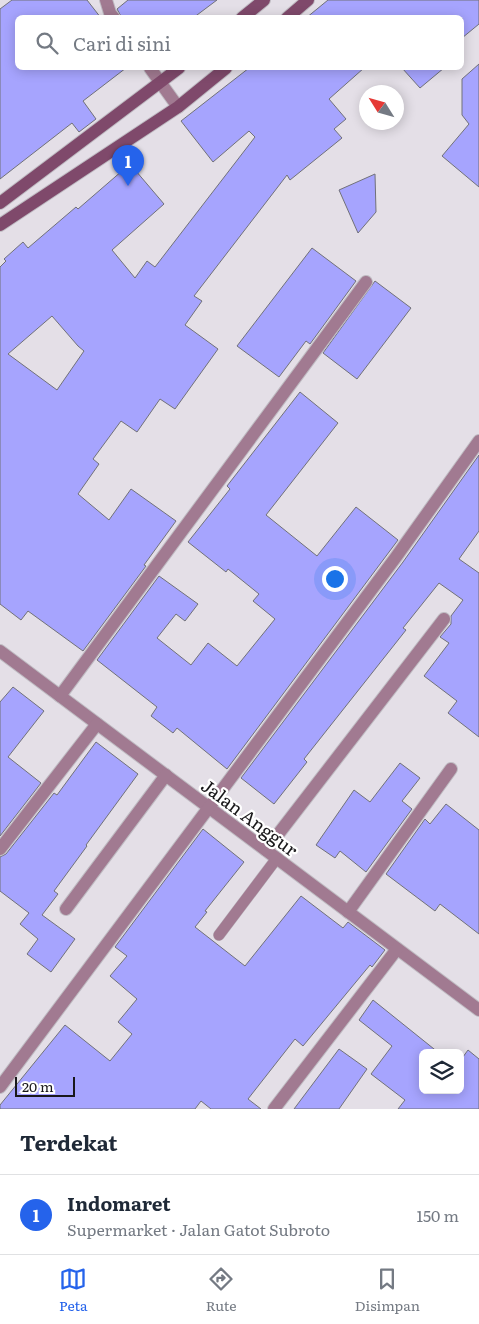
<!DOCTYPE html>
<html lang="id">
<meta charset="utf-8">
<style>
body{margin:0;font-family:Literata,serif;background:#f6f6f7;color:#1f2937}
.controls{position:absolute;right:15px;bottom:15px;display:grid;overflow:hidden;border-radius:8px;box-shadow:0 2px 12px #0003}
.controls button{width:45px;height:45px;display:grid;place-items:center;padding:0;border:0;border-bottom:1px solid #e0e1e3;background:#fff;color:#1f2937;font:25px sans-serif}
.compass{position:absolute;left:359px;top:85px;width:45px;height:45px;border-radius:50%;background:#fff;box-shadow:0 2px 12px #0003;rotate:307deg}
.scale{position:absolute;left:15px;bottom:12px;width:60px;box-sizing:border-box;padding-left:5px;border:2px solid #19181a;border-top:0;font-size:14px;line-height:18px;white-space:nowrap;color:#19181a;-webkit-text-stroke:4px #fff;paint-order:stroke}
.you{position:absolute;left:334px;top:578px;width:18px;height:18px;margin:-12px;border:4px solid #fff;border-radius:50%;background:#1a73e8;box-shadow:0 0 0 8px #1a73e833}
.badge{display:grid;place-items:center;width:32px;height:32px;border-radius:50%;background:#2563eb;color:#fff;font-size:16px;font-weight:700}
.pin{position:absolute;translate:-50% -41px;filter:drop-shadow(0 1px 2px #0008)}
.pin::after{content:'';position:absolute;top:26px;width:18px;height:15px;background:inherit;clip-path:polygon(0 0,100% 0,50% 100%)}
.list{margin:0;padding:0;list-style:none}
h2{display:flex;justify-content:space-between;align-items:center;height:65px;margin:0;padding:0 20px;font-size:21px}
h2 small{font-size:16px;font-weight:400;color:#747a83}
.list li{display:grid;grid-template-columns:32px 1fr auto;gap:15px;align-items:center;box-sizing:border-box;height:80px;padding:0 20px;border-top:1px solid #e0e1e3}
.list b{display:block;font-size:19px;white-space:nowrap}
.list p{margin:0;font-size:16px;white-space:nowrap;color:#747a83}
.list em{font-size:16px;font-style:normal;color:#747a83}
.icon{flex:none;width:28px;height:28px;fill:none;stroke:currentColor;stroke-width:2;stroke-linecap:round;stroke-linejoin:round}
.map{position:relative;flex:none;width:479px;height:1109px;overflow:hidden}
.search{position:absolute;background:#fff;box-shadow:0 2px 12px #0003;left:15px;right:15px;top:15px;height:55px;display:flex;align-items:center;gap:12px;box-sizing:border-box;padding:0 18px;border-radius:8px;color:#747a83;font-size:19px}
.sheet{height:145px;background:#fff}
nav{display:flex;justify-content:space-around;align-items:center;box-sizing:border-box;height:70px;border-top:1px solid #e0e1e3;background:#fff;font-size:14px;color:#747a83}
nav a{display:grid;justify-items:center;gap:2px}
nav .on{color:#2563eb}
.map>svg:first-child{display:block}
.building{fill:#a6a4fe;stroke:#717179;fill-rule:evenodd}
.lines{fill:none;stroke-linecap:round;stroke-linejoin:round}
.service-casing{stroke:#bfbbc2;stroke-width:12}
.minor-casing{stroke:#bfbbc2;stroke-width:14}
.secondary-casing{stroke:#bfbbc2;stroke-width:14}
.service{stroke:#a17a91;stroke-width:11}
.minor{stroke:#a17a91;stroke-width:12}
.secondary{stroke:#7f496b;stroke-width:12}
.labels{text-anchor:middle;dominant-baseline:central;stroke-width:4.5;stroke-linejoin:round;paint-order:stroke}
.street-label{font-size:18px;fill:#19181a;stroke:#fff}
</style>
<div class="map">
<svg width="479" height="1109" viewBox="0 0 479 1109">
<rect width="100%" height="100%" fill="#e4dfe7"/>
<g class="building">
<path d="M 12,0 L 87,0 L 101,18 L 18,18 L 18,68 L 126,68 L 83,101 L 96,119 L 79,132 L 72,123 L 0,179 L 0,9 Z"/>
<path d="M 128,0 L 217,0 L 193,18 L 122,18 L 117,9 Z"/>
<path d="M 328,0 L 479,0 L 479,24 L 462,38 L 462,18 L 306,18 Z"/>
<path d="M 479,64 L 479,187 L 442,156 L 469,124 L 462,115 L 462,79 Z"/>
<path d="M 249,68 L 364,68 L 329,99 L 346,119 L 334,129 L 342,138 L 290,180 L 287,175 L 194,296 L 202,301 L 185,325 L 218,349 L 175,409 L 160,399 L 137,432 L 121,421 L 93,459 L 99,464 L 78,494 L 109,520 L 131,489 L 176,521 L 144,565 L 146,566 L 83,651 L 28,611 L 21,620 L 0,604 L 0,267 L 6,261 L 4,259 L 23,242 L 28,248 L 76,207 L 78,209 L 130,164 L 164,204 L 112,250 L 135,278 L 147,261 L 155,267 L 255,137 L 249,131 L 213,162 L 181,121 ZM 52,316 L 78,346 L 84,351 L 57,390 L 8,354 Z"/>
<path d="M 402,68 L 444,68 L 420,88 Z"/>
<path d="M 375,174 L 376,212 L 358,233 L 339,190 Z"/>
<path d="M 312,248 L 356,281 L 310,344 L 306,341 L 279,377 L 237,346 Z"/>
<path d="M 375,281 L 411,308 L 357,379 L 323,353 Z"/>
<path d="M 300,392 L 338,423 L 266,515 L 317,556 L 356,507 L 398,540 L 227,769 L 177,728 L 173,733 L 151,716 L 157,707 L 97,660 L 159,576 L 198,604 L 185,621 L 176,614 L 157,638 L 191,665 L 208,643 L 237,666 L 275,619 L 253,601 L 259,594 L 228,569 L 226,572 L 188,542 L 230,489 L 227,486 Z"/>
<path d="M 479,455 L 479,531 L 459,559 L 479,573 L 479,737 L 448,713 L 457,701 L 424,676 L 449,643 L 440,637 L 451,624 L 451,616 L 463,600 L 439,583 L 403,628 L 406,630 L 304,759 L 307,762 L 274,804 L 241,778 L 403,562 Z"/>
<path d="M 13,687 L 44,711 L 8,757 L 41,783 L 0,836 L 0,702 Z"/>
<path d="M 96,742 L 138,774 L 86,845 L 87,846 L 54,891 L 58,894 L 42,915 L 75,939 L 51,972 L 27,954 L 38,939 L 20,924 L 29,913 L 0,891 L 0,857 L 6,854 L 54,793 L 57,795 Z"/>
<path d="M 400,763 L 420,778 L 402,801 L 412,809 L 366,872 L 340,851 L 335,858 L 316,845 L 354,790 L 370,802 Z"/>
<path d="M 446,804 L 479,830 L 479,934 L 440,904 L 435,911 L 386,874 L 425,819 L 430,824 Z"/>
<path d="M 203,829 L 244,862 L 205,911 L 207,912 L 195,927 L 245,966 L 301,896 L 343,928 L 348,922 L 385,950 L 372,967 L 370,965 L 303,1046 L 295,1039 L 248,1099 L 261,1109 L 211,1109 L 201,1101 L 195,1109 L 0,1109 L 0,1105 L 65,1025 L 110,1061 L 132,1034 L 118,1022 L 137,999 L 110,976 L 127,956 L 115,947 Z"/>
<path d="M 373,1000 L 439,1053 L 423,1053 L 423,1090 L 460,1090 L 460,1061 L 468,1050 L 479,1059 L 479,1109 L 398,1109 L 405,1100 L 371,1074 L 392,1046 L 359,1020 Z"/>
<path d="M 339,1049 L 367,1069 L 339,1109 L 294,1109 Z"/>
</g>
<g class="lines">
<g class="service-casing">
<path id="service" d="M 219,935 L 277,858"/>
</g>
<g class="minor-casing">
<g id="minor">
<path d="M 106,0 L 110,13 L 114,18"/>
<path d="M 150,68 L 178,107"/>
<path d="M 0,651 L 479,1010"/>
<path d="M 60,696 L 366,282"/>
<path d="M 0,849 L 97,724"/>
<path d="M 266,850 L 444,619"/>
<path d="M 66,909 L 166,775"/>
<path d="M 348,912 L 451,769"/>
<path d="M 0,1087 L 396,557 L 479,441"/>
<path d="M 274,1109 L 397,949"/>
</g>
</g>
<g class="secondary-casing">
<g id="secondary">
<path d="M 242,18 L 264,0"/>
<path d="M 287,18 L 308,0"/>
<path d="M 0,203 L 179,68"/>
<path d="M 0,225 L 178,107 L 226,68"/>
</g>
</g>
<use href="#service" class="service"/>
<use href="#minor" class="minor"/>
<use href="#secondary" class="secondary"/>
</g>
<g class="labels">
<g class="street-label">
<text transform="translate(250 817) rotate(37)">Jalan Anggur</text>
</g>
</g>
</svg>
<div class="controls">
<button><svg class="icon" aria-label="layers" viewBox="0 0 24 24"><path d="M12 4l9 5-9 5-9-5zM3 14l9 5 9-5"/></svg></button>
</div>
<svg class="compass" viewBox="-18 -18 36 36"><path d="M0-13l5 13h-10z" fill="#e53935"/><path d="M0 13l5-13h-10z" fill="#747a83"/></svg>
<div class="scale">20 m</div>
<div class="you"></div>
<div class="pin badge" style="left:128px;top:186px">1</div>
<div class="search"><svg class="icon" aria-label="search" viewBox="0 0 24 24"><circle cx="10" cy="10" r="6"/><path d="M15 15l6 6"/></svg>Cari di sini</div>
</div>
<section class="sheet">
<h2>Terdekat<small></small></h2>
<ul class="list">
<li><span class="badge">1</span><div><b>Indomaret</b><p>Supermarket · Jalan Gatot Subroto</p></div><em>150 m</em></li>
</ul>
</section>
<nav>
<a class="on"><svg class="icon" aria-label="map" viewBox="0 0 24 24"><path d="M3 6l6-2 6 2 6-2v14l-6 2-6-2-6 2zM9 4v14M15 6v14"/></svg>Peta</a>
<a><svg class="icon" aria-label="directions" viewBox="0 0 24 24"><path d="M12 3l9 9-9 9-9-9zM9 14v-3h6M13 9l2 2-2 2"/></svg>Rute</a>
<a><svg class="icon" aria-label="saved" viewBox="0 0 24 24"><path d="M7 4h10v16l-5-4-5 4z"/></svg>Disimpan</a>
</nav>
